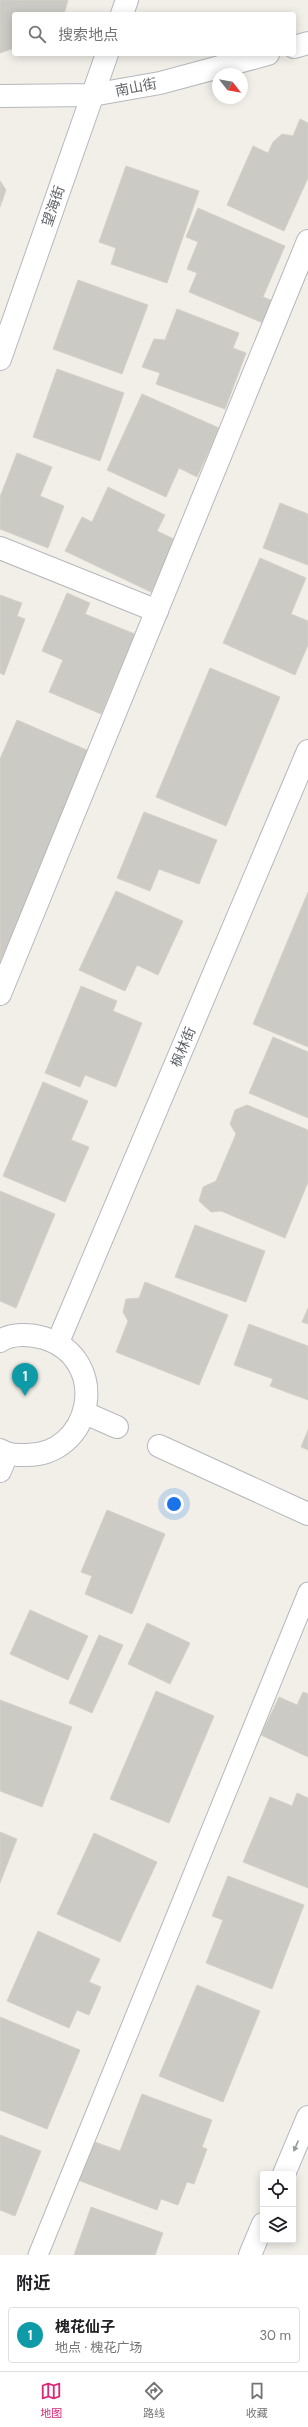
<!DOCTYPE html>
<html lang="zh">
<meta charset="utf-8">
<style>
body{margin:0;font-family:"DM Sans","Noto Sans SC",sans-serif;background:#f2f2f2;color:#202124}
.controls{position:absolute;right:12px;bottom:12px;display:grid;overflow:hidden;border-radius:4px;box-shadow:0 2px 10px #0003}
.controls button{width:36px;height:36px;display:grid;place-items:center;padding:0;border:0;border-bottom:1px solid #e0e0e0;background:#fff;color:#202124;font:20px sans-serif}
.compass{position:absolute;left:212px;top:68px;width:36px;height:36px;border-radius:50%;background:#fff;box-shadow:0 2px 10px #0003;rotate:121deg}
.you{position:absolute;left:174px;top:1504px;width:14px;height:14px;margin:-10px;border:3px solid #fff;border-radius:50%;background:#1a73e8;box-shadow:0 0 0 6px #1a73e833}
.badge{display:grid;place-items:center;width:26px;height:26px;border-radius:50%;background:#db2777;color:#fff;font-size:13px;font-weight:700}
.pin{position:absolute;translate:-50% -33px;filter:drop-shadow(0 1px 2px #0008)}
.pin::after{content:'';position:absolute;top:21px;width:14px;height:12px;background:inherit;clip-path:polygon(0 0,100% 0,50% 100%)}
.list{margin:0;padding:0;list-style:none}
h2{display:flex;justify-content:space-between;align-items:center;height:52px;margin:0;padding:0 16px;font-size:17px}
h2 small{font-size:13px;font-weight:400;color:#757577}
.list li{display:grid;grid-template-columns:26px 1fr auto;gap:12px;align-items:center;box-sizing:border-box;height:56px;margin:0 8px 8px;padding:0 8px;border:1px solid #e0e0e0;border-radius:4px}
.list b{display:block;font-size:15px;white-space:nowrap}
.list p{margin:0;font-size:13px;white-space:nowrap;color:#757577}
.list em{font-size:13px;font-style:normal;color:#757577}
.icon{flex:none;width:22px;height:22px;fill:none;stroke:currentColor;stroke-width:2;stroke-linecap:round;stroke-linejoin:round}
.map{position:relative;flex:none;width:308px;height:2255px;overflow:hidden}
.search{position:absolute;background:#fff;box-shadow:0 2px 10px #0003;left:12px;right:12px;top:12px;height:44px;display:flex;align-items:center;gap:10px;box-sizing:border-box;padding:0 14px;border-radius:4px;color:#757577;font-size:15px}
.sheet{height:116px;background:#fff}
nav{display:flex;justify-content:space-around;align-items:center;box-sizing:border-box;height:56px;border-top:1px solid #e0e0e0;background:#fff;font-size:11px;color:#757577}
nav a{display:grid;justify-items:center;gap:2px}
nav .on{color:#db2777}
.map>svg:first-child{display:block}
.building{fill:#cccac5;stroke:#d6d1c6}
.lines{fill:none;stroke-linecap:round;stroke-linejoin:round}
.lane-casing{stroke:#b5b8bc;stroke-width:21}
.street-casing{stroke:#b5b8bc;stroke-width:24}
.secondary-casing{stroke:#b6babf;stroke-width:24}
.lane{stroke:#fff;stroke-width:19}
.street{stroke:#fff;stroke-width:22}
.secondary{stroke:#fff;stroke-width:22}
.oneway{fill:#979a9d}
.labels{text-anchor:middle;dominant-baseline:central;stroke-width:3;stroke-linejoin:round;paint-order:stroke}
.street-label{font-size:14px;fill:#5f6368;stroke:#fff}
</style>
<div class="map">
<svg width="308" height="2255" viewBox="0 0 308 2255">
<rect width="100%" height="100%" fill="#f1efe8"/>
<g class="building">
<path d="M 0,0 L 68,0 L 64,14 L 14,14 L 14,48 L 0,53 Z"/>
<path d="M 300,119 L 308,123 L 308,178 L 284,231 L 227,205 L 253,146 L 268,153 L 273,142 L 282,134 L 293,136 Z"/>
<path d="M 126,166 L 199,191 L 167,283 L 111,264 L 116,248 L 99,242 Z"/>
<path d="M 0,181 L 6,190 L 0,207 Z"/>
<path d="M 198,208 L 285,246 L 263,297 L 273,301 L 263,323 L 189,292 L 197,273 L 187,269 L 198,242 L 186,237 Z"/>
<path d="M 78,280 L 148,305 L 122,374 L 53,349 Z"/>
<path d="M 177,309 L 239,333 L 233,348 L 246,353 L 225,409 L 156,384 L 160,373 L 142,367 L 154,339 L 165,340 Z"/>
<path d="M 57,369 L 124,393 L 100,461 L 33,437 Z"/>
<path d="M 142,394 L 219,428 L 197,477 L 179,468 L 166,497 L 107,470 Z"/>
<path d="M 17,453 L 52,467 L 40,496 L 64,506 L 48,548 L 0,529 L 0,497 Z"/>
<path d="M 108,487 L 165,515 L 157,531 L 176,540 L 151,592 L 65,551 L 82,517 L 92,522 Z"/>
<path d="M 280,503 L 308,514 L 308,565 L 263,548 Z"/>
<path d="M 260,558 L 306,578 L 291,614 L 308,621 L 308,645 L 295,675 L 223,643 Z"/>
<path d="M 67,593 L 90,603 L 85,614 L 135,634 L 101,714 L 49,692 L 63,660 L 42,651 Z"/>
<path d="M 0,595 L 22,603 L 17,616 L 25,619 L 4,675 L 0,673 Z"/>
<path d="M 210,668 L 280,697 L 226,826 L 156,797 Z"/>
<path d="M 17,720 L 89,751 L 0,962 L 0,759 Z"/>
<path d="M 144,812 L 217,840 L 199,884 L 159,869 L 150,891 L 117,878 Z"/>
<path d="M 116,891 L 183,921 L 158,975 L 137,965 L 125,991 L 79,970 Z"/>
<path d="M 308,892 L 308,1047 L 253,1024 Z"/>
<path d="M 81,986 L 117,1001 L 113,1011 L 142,1023 L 116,1087 L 85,1075 L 80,1087 L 45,1073 Z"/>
<path d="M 273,1037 L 308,1052 L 308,1118 L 249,1093 Z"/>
<path d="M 43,1082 L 88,1101 L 71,1140 L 89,1147 L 65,1202 L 3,1176 Z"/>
<path d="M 247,1105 L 308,1130 L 308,1182 L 285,1238 L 221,1211 L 211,1212 L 199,1201 L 203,1187 L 216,1181 L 236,1134 L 230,1124 L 235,1110 Z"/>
<path d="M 0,1191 L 55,1214 L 16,1308 L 0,1301 Z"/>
<path d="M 195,1225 L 265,1251 L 246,1302 L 175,1277 Z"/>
<path d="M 145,1282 L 228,1315 L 199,1385 L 116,1352 L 128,1321 L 123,1312 L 126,1299 L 139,1298 Z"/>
<path d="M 308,1308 L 308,1324 L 302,1322 Z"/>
<path d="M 249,1324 L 308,1346 L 308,1400 L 270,1386 L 273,1379 L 234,1365 Z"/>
<path d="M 308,1430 L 308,1450 L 301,1447 Z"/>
<path d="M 107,1510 L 165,1534 L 132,1614 L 85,1594 L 92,1576 L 81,1572 Z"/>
<path d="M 30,1610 L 88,1636 L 68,1680 L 10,1654 Z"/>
<path d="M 147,1623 L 190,1643 L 170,1684 L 128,1664 Z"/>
<path d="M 99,1635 L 123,1645 L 92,1713 L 69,1703 Z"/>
<path d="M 156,1691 L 214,1716 L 169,1823 L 110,1799 Z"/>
<path d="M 303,1692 L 308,1694 L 308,1757 L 261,1735 L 279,1697 L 297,1705 Z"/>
<path d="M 0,1700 L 72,1727 L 42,1807 L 0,1791 Z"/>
<path d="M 297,1793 L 308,1798 L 308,1888 L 243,1862 L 270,1797 L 292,1806 Z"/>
<path d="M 0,1832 L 17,1839 L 0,1883 Z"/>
<path d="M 94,1833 L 157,1862 L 120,1942 L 57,1914 Z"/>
<path d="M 228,1876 L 304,1905 L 272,1989 L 206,1963 L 223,1920 L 212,1916 Z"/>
<path d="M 38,1931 L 100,1959 L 89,1982 L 101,1987 L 89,2015 L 77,2010 L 69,2028 L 7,2001 Z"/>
<path d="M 197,1985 L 260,2011 L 223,2102 L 159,2076 Z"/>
<path d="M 0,2017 L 80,2050 L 47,2129 L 0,2110 Z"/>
<path d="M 142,2094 L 212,2120 L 202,2147 L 207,2149 L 194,2184 L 187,2182 L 178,2205 L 161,2199 L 157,2210 L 78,2180 L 92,2141 L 120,2151 Z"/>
<path d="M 0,2135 L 41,2151 L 15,2216 L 0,2210 Z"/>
<path d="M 91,2207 L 163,2233 L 155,2255 L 74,2255 Z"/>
</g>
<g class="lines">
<g class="lane-casing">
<path id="lane" d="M 38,2255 L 308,1592"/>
</g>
<g class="street-casing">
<g id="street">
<path d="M 122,14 L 127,0"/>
<path d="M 294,47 L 308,43"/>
<path d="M 0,96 L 92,95 L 160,83 L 268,54"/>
<path d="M 0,359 L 107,54"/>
<path d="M 0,548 L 157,611"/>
<path d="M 0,994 L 308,241"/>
<path d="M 0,1341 C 12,1333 30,1334 44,1338 C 112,1359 93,1458 23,1455 C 14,1455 8,1455 0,1450"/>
<path d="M 58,1342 L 308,751"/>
<path d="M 85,1413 L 117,1427"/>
<path d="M 159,1446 L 308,1514"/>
<path d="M 0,1471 L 7,1454"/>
</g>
</g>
<g class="secondary-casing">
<g id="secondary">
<path d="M 284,2174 L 308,2117"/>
<path d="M 250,2255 L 263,2224"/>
</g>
</g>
<use href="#lane" class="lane"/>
<use href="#street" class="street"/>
<use href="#secondary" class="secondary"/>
</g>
<defs><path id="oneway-solid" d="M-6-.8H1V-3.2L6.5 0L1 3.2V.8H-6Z"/></defs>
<use class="oneway" href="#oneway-solid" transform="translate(296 2146) rotate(113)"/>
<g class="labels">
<g class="street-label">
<text transform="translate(136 87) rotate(-11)">南山街</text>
<text transform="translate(53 206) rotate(-71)">望海街</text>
<text transform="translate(183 1047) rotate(-67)">枫林街</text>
</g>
</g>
</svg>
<div class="controls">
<button><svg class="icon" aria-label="locate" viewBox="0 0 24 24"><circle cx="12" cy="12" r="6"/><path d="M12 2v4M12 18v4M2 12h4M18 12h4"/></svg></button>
<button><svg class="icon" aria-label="layers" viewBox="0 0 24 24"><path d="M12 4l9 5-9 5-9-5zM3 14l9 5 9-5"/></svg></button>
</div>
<svg class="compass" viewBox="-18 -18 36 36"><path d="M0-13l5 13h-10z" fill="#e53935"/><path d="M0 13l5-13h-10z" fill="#757577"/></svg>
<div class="you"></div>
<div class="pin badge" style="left:25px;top:1396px;background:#0f9aa8">1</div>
<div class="search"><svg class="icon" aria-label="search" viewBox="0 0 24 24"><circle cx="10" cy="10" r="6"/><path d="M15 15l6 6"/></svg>搜索地点</div>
</div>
<section class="sheet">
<h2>附近<small></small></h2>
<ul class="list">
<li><span class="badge" style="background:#0f9aa8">1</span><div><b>槐花仙子</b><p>地点 · 槐花广场</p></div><em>30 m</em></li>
</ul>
</section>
<nav>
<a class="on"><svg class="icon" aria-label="map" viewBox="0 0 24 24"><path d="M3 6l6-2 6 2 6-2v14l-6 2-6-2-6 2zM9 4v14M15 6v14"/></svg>地图</a>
<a><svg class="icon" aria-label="directions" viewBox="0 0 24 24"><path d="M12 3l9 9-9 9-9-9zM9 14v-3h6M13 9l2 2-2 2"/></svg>路线</a>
<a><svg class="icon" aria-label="saved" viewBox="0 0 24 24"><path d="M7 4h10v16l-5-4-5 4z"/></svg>收藏</a>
</nav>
